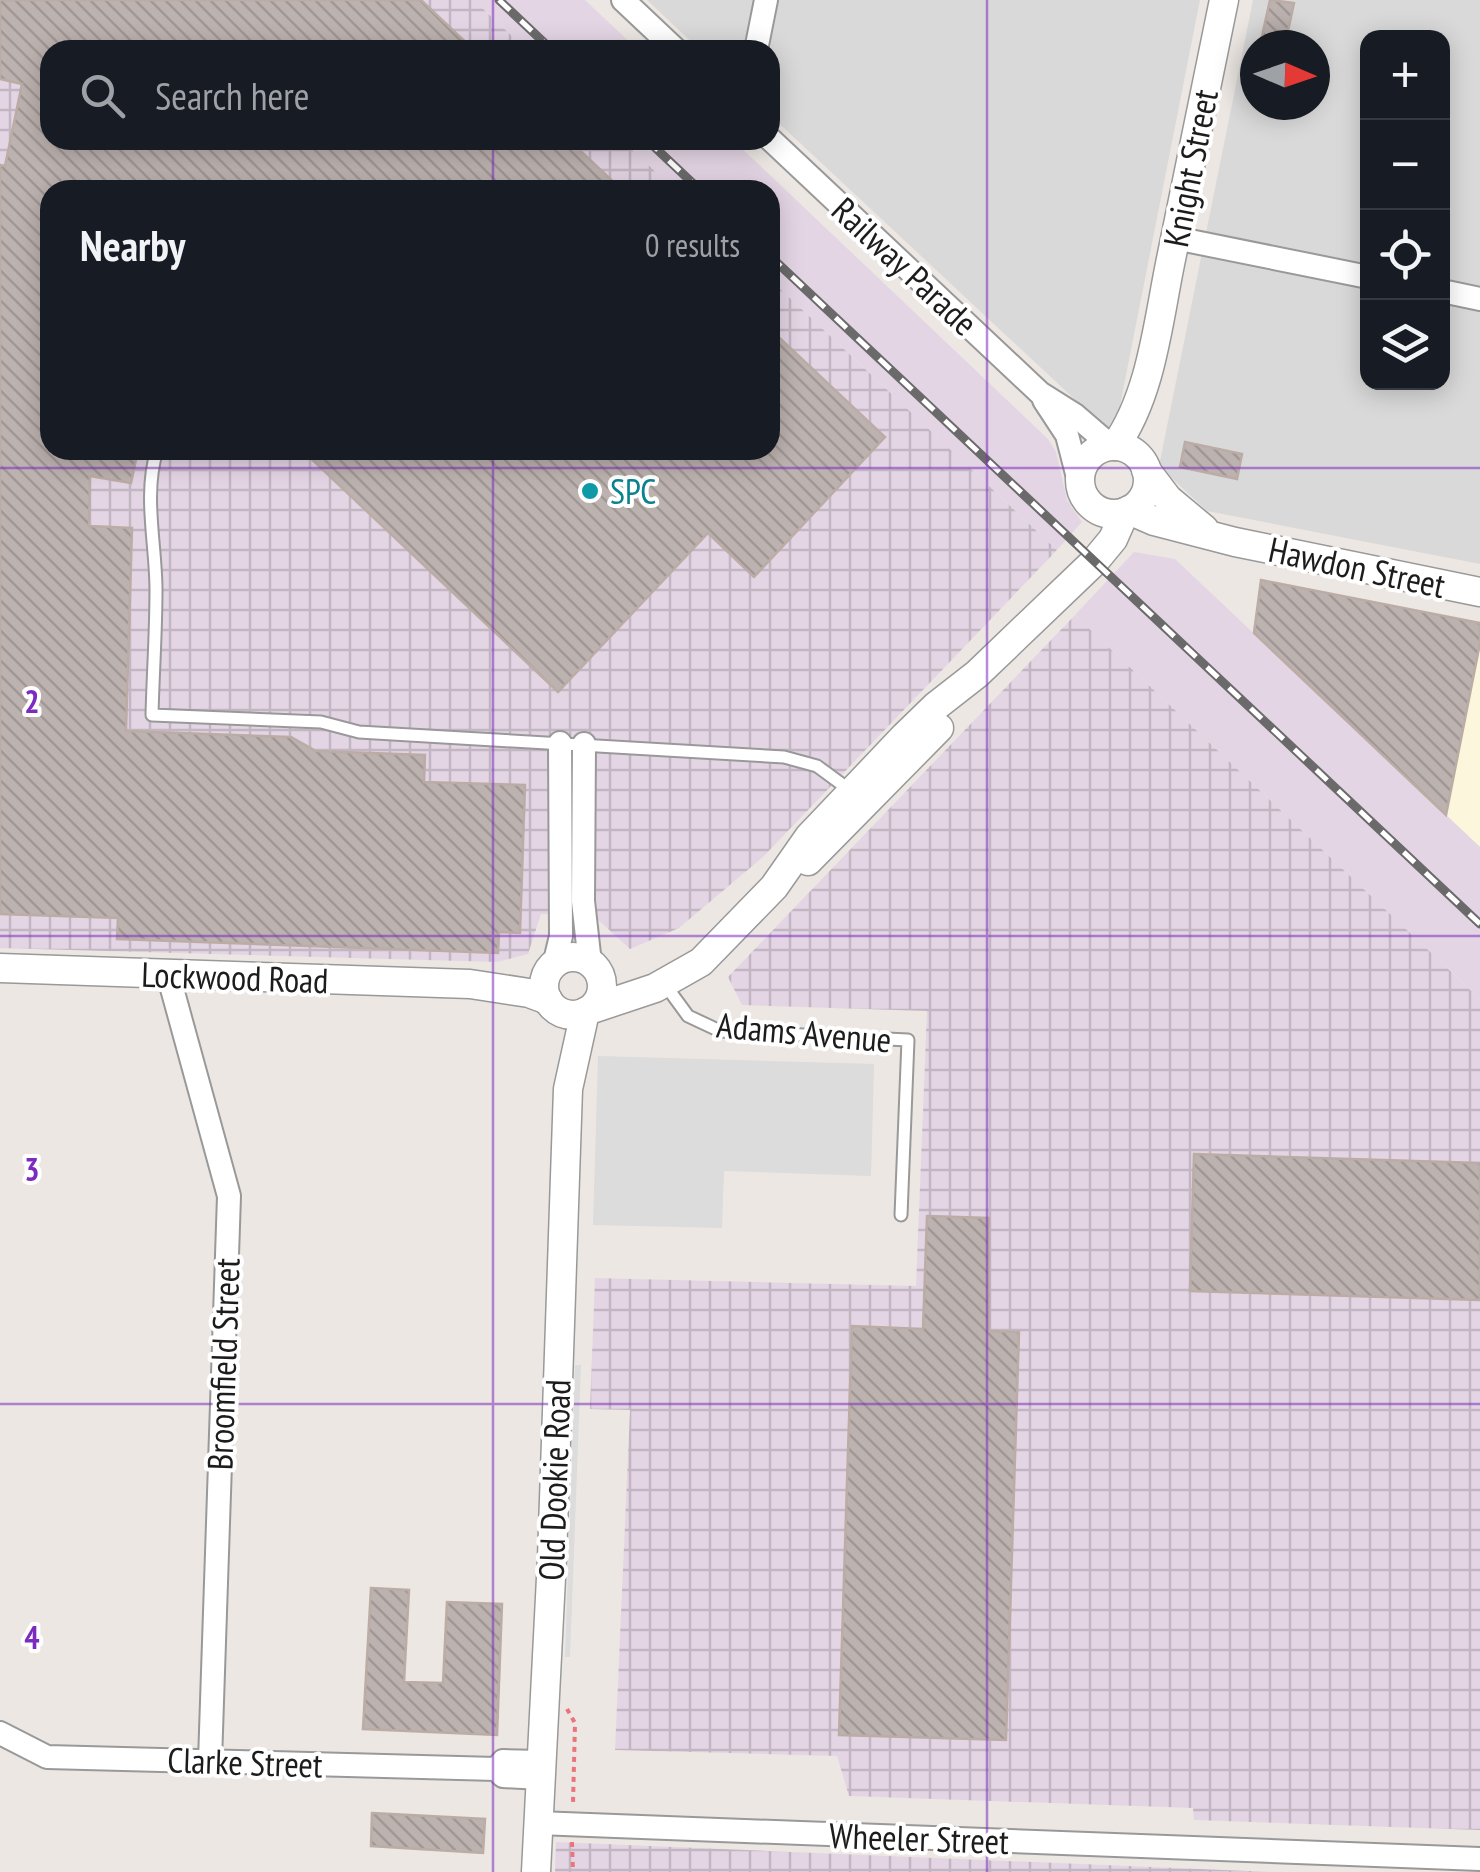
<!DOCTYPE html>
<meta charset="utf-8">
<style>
body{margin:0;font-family:"PT Sans Narrow",sans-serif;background:#242831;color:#f1f3f6}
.controls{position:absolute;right:30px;top:30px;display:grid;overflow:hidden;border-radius:20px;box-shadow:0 5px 25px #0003}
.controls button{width:90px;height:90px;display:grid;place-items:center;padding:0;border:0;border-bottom:2px solid #363941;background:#171b24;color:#f1f3f6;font:50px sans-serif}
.compass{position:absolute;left:1240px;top:30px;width:90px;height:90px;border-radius:50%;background:#171b24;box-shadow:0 5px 25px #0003;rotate:92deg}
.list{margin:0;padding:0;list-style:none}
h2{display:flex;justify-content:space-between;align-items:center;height:130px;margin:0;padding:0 40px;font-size:42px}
h2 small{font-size:32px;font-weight:400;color:#9ea1a6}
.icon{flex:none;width:55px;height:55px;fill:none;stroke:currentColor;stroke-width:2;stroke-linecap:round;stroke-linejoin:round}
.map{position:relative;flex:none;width:1480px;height:1872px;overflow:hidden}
.search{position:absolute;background:#171b24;box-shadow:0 5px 25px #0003;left:40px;top:40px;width:740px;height:110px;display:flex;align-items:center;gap:25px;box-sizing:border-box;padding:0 35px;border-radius:30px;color:#9ea1a6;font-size:38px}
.panel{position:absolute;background:#171b24;box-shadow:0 5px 25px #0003;left:40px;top:180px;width:740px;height:280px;border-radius:30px}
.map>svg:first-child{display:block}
.residential{fill:#dad9d9;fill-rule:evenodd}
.industrial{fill:url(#industrial-grid)}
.education{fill:#fbf6dc}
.railway{fill:#e4d5e4}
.parking{fill:#dcdcdc}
.building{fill:url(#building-back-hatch);stroke:#bcaca6;stroke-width:2.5}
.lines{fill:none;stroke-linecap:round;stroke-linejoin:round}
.service-casing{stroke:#999;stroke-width:15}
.minor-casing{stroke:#999;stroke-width:26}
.tertiary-casing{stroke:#999;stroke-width:31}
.path{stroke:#eb747c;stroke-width:4;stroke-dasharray:5 5;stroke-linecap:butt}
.service{stroke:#fff;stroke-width:11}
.minor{stroke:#fff;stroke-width:22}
.tertiary{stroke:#fff;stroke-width:28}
.rail-casing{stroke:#6a6a6a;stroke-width:9}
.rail{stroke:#fff;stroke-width:5;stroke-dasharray:15;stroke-linecap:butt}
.grid{fill:none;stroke:#7b2cbf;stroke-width:2.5;stroke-opacity:0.55}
.culture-dot{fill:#0f9aa8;stroke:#fff;stroke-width:4}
.labels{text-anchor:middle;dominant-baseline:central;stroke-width:8;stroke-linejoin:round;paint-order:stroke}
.street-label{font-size:35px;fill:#1c1c1c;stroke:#fff}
.culture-label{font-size:35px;fill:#0d838f;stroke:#fff;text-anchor:start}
.grid-label{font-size:32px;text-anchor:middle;font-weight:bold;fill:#7b2cbf;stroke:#fff;stroke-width:8;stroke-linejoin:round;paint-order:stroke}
</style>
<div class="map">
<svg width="1480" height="1872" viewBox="0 0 1480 1872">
<defs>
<pattern id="industrial-grid" width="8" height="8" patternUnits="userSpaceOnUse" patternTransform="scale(2.5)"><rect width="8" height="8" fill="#e4d5e4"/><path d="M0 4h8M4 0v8" fill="none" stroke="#c3b6c3"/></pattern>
<pattern id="building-back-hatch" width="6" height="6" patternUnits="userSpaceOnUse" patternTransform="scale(2.5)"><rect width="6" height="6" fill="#bcb2af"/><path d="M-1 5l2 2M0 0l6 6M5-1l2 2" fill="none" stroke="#a19896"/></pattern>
</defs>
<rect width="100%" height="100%" fill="#ece7e2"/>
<g class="residential">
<path d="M 647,0 L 1200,0 L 1114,436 L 770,115 L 770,50 L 700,50 Z"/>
<path d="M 1253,0 L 1480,0 L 1480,564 L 1207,511 L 1159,466 ZM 1368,38 L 1442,38 L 1442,382 L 1368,382 ZM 1255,45 L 1315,45 L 1315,105 L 1255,105 Z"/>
</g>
<g class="industrial">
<path d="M 0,0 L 474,0 L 527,50 L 50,50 L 50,140 L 622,140 L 675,190 L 50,190 L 50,450 L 770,450 L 770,279 L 1057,550 L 763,857 L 679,928 L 630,949 L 594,916 L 541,914 L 528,954 L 497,962 L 0,948 Z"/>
<path d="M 1075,615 L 1480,999 L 1480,1830 L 1194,1820 L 1193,1808 L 849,1796 L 837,1756 L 615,1750 L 630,1410 L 590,1409 L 595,1278 L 916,1286 L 927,1011 L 742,1005 L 728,977 Z"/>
<path d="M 556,1842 L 1271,1872 L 555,1872 Z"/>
</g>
<path class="education" d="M 1480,643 L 1480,847 L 1446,815 Z"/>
<g class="railway">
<path d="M 474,0 L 585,0 L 638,50 L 527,50 Z"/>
<path d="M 622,140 L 733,140 L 1048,439 L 1056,452 L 1067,500 L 1082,522 L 1057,550 L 770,279 L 770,190 L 675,190 Z"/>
<path d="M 1134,552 L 1175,559 L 1480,847 L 1480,999 L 1075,615 Z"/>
</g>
<g class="parking">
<path d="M 598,1056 L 874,1064 L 871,1176 L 724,1171 L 722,1228 L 593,1225 Z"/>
<path d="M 575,1365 L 581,1365 L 570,1657 L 565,1657 Z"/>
</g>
<g class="building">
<path d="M 0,0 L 421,0 L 474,50 L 50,50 L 50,140 L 569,140 L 622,190 L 50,190 L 50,450 L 138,450 L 131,483 L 90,476 L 89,526 L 132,528 L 126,731 L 291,737 L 316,751 L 425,755 L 424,782 L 525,785 L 520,933 L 499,932 L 498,953 L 117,939 L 118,918 L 0,914 L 0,165 L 5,166 L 22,84 L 0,79 Z"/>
<path d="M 1270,0 L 1294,3 L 1285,45 L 1260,45 Z"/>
<path d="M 770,329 L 885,437 L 754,577 L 708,533 L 558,692 L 302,450 L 770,450 Z"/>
<path d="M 1185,442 L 1242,454 L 1237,479 L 1180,467 Z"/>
<path d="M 1261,580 L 1480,623 L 1480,643 L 1446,815 L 1254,633 Z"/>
<path d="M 1194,1154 L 1480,1163 L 1480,1300 L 1190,1291 Z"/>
<path d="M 927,1216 L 989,1218 L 989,1331 L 1019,1332 L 1006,1740 L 839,1735 L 852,1326 L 923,1329 Z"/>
<path d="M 371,1588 L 409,1590 L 404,1682 L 443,1683 L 447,1602 L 502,1604 L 497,1735 L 363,1729 Z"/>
<path d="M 372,1813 L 485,1819 L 483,1853 L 371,1846 Z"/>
</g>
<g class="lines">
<g class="service-casing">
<g id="service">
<path d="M 157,450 C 143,495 156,544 156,590 C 156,632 153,674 152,715 L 321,722 L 359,732 L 784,757 L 817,766 L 851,791"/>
<path d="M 667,982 L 669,990 L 688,1016 L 720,1031 L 908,1040 L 901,1215"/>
</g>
</g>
<g class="minor-casing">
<g id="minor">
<path d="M 623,0 L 676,50"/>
<path d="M 756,50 L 766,0"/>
<path d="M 770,139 L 1040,393 L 1075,415 L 1111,446"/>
<path d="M 1175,238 L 1368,277"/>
<path d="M 1442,291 L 1480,299"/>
<path d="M 1044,400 L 1067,435 L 1081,489"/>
<path d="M 584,744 L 583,901 L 590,963"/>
<path d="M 554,965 L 561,936 L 560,743"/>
<path d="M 168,974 L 229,1196 L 210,1761"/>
<path d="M 0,1733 L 47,1757 L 496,1769 L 503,1776 L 541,1778"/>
<path d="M 496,1769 L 503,1761 L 541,1762"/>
<path d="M 538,1823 L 1480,1859"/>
</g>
</g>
<g class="tertiary-casing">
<g id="tertiary">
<path d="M 1115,446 C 1151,396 1158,323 1170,264 C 1188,176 1206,88 1224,0"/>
<circle cx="1114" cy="480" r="34"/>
<path d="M 1146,470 L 1168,499 L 1204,529"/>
<path d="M 1129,510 L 1154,521 L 1235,542 L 1480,592"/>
<path d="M 808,861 L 939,728"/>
<circle cx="573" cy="986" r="29"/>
<path d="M 0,968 L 470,984 L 529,993 L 548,1000"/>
<path d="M 589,1010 L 655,988 L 701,962 L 774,887 L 809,837 L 905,736 L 936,706 L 977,674 L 1094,562 L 1113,539 L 1125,512"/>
<path d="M 536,1872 L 552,1558 L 568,1089 L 585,1012"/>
</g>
</g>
<g class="path">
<path d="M 567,1709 L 575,1723 L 573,1803"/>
<path d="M 572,1842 L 573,1872"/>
</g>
<use href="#service" class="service"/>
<use href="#minor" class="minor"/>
<use href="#tertiary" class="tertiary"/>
<g class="rail-casing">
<g id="rail">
<path d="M 499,0 L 552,50"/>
<path d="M 647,140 L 700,190"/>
<path d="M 770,256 L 1480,924"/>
</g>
</g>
<use href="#rail" class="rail"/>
</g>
<path class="grid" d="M 493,0 L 493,50M 987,0 L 987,1872M 493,140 L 493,190M 493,450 L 493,1872M 0,468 L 1480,468M 0,936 L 1480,936M 0,1404 L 1480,1404"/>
<circle class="culture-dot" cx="590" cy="491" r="10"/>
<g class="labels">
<g class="street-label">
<text transform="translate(1190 168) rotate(-79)">Knight Street</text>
<text transform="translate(905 266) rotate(43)">Railway Parade</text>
<text transform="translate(1357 567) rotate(12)">Hawdon Street</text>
<text transform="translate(235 977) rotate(2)">Lockwood Road</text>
<text transform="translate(804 1032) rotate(5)">Adams Avenue</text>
<text transform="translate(223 1364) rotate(-88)">Broomfield Street</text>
<text transform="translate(554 1480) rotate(-88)">Old Dookie Road</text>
<text transform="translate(245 1762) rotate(2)">Clarke Street</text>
<text transform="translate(919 1838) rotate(2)">Wheeler Street</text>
</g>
<g class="culture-label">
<text x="610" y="491">SPC</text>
</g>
</g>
<g class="grid-label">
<text x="32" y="713">2</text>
<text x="32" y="1181">3</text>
<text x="32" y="1649">4</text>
</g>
</svg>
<div class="controls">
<button>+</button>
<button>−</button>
<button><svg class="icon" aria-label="locate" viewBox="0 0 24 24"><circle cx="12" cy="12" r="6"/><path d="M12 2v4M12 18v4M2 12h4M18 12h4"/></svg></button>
<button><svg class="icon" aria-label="layers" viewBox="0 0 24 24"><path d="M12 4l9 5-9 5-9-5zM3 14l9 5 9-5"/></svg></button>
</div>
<svg class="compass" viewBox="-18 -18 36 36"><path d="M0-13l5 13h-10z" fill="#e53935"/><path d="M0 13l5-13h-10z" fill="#9ea1a6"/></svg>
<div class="search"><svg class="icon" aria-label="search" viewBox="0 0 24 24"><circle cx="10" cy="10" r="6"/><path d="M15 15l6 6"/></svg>Search here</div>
<section class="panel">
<h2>Nearby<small>0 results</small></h2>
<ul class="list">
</ul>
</section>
</div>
